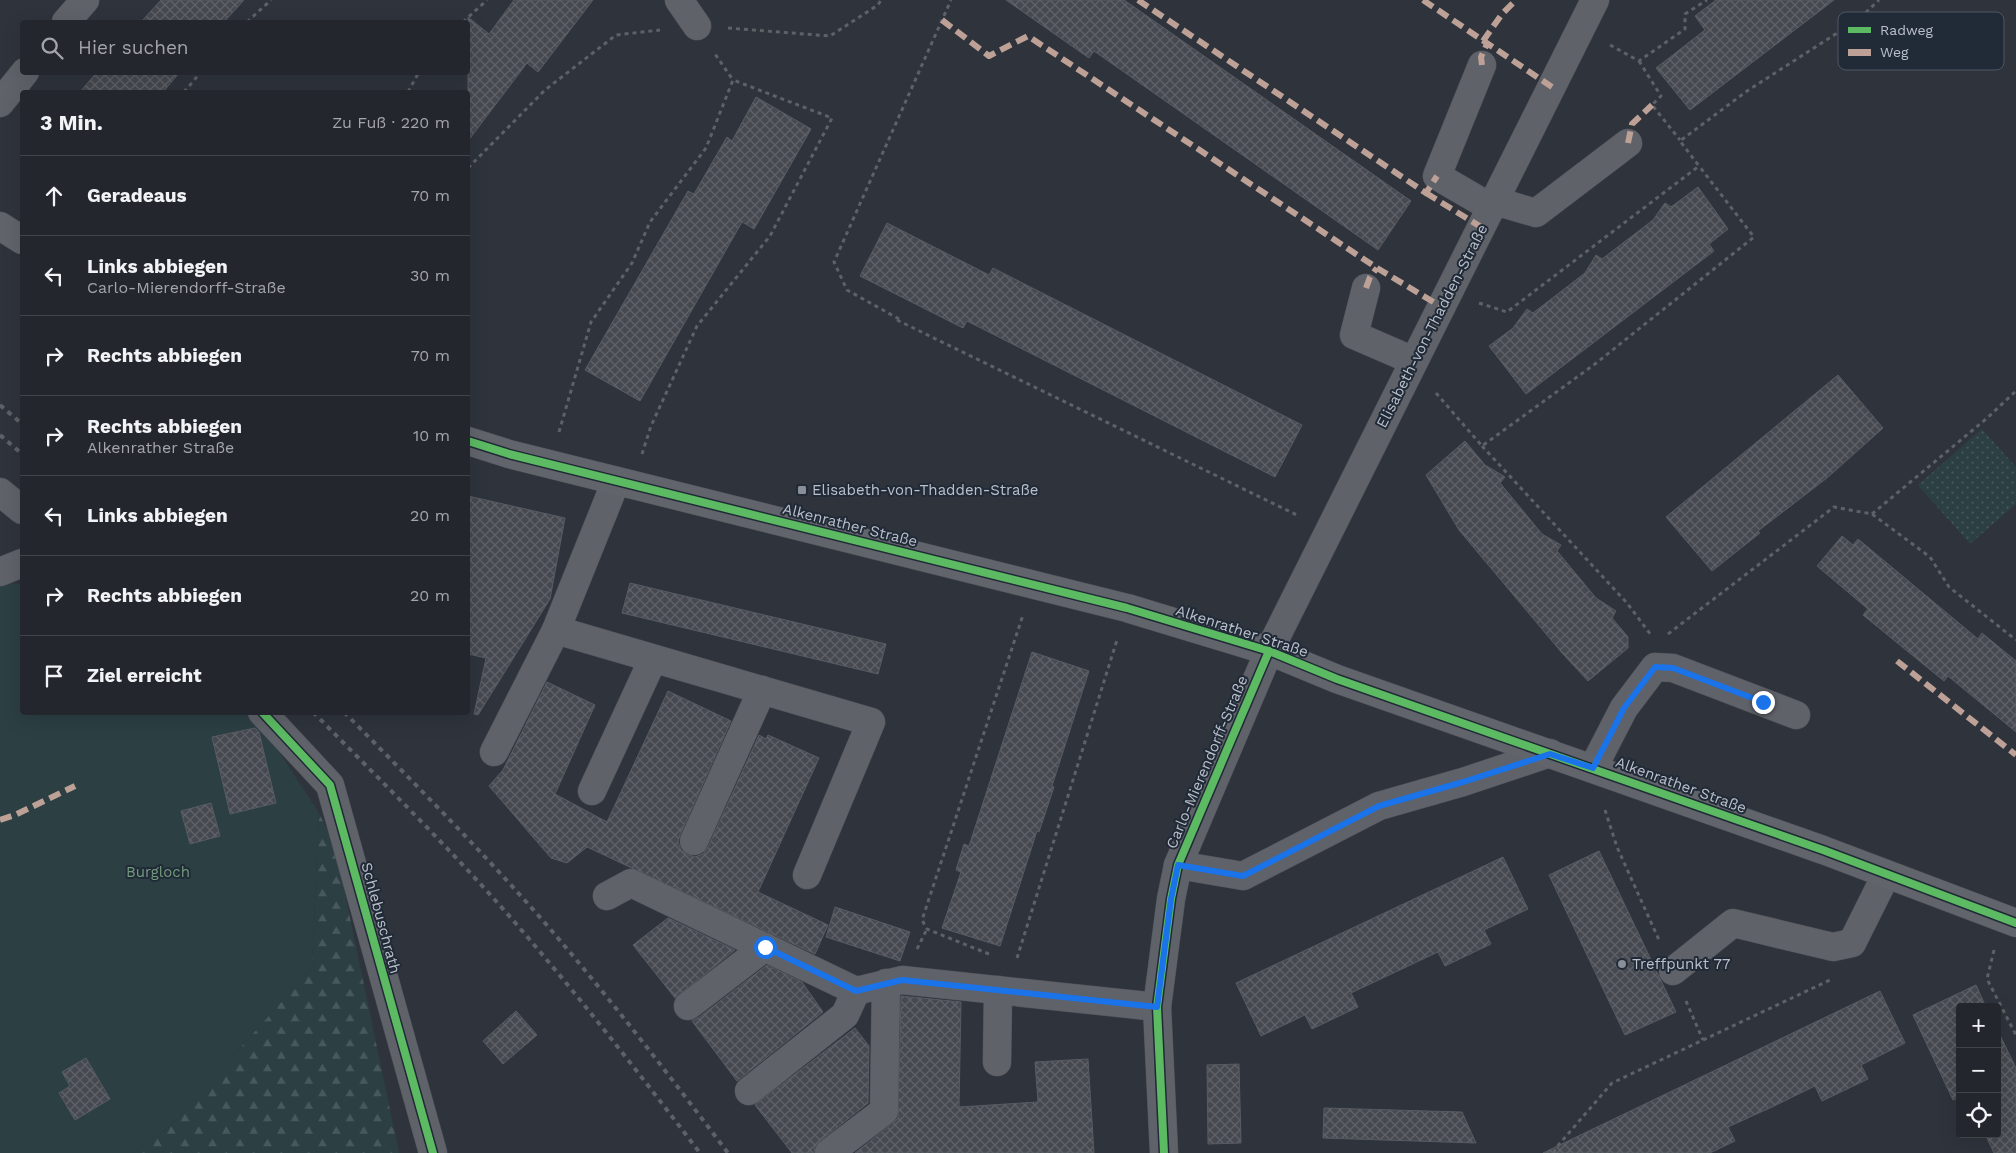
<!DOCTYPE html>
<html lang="de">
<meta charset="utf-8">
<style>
body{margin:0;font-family:"Work Sans",sans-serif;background:#2b2f35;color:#f1f3f6}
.controls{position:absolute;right:15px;bottom:15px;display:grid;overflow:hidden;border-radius:5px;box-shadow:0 5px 20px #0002}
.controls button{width:45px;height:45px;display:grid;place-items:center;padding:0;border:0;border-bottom:1px solid #404449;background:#23272d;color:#f1f3f6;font:25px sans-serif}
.stop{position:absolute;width:15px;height:15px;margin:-11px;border:4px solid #1a73e8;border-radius:50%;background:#fff}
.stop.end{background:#1a73e8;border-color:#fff;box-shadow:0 1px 5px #0008}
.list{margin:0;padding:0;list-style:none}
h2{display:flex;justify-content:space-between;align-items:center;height:65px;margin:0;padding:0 20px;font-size:21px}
h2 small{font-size:16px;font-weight:400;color:#a3a5aa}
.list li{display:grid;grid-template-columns:32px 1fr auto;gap:15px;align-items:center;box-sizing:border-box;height:80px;padding:0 20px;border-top:1px solid #404449}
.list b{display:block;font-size:19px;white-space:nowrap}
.list p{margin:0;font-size:16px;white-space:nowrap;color:#a3a5aa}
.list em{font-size:16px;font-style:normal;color:#a3a5aa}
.icon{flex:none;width:28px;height:28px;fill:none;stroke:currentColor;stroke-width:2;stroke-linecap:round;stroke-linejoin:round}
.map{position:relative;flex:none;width:2016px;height:1153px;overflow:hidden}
.search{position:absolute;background:#23272d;box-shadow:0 5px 20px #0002;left:20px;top:20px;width:450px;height:55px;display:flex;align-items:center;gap:12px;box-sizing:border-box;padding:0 18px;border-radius:5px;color:#a3a5aa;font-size:19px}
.panel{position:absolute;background:#23272d;box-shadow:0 5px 20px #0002;left:20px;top:90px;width:450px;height:625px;border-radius:5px}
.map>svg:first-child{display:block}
.green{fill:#2c3f43}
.forest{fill:url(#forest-firs)}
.park{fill:url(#park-dots)}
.building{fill:url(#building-cross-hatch);stroke:#575b63}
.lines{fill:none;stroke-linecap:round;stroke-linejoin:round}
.minor-casing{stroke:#4d5057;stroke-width:29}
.major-casing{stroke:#4c5058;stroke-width:29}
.path{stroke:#5d6267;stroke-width:3;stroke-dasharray:4 4;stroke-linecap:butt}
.minor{stroke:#5f6269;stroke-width:28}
.major{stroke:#61656b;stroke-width:28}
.rail{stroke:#5d6168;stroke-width:4;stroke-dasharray:5 5;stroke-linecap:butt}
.quiet{stroke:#bda197;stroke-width:6;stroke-dasharray:12 6;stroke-linecap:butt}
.cycleway-casing{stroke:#212a37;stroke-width:11}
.cycleway{stroke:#5cba63;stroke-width:8}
.route{stroke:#1a73e8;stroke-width:6}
.poi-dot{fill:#898f99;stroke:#212a37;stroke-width:2}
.labels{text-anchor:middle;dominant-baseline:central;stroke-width:4;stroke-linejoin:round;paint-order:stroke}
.street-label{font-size:15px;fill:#bac0cb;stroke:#212a37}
.poi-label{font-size:15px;fill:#bac0cb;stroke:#212a37;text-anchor:start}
.park-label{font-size:15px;fill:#729b7d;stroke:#212a37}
.key{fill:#212a37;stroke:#4f5763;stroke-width:1}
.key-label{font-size:14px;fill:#bac0cb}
</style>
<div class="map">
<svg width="2016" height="1153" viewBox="0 0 2016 1153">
<defs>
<pattern id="forest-firs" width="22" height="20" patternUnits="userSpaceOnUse" patternTransform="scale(1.25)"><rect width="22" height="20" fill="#2c3f43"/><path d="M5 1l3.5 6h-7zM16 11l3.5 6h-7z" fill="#48595d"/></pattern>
<pattern id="park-dots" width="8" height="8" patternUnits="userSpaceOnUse" patternTransform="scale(1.25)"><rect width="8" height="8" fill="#2c3f43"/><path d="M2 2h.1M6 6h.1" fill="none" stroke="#48595d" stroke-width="1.8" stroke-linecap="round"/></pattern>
<pattern id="building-cross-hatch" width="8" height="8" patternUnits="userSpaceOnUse" patternTransform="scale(1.25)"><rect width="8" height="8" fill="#464a50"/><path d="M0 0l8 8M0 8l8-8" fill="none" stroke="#5f6268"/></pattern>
</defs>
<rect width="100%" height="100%" fill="#2f343c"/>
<path class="green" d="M 0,582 L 22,584 L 22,712 L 248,713 L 259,721 L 319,813 L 312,968 L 170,1126 L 134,1153 L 0,1153 Z"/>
<path class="forest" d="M 319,813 L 335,846 L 399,1153 L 134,1153 L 170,1126 L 312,968 Z"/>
<path class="park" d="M 1982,429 L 2016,467 L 2016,504 L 1970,544 L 1918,485 Z"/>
<g class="building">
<path d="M 161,0 L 244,0 L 224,22 L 141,22 Z"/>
<path d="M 514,0 L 593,0 L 538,72 L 527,63 L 468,141 L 468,17 L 489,34 Z"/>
<path d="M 1006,0 L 1124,0 L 1411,201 L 1378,250 L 1094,51 L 1089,58 Z"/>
<path d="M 1716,0 L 1834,0 L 1690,110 L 1656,68 L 1705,30 L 1695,16 Z"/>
<path d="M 97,72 L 180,72 L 163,92 L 80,92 Z"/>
<path d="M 756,97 L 811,129 L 754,229 L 742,222 L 640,401 L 585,370 L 688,191 L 694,194 L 727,137 L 732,141 Z"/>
<path d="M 1698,187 L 1728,229 L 1709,244 L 1714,251 L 1526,394 L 1489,346 L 1513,328 L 1527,309 L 1533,313 L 1585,273 L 1596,255 L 1602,259 L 1653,220 L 1665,203 L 1671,207 Z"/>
<path d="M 887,223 L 989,275 L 993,268 L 1302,425 L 1275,477 L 967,321 L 963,328 L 860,276 Z"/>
<path d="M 1838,375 L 1883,428 L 1827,478 L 1758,531 L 1760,533 L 1712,571 L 1666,517 Z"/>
<path d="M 1465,441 L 1485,465 L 1505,477 L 1500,483 L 1542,534 L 1561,545 L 1557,551 L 1596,598 L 1616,611 L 1612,618 L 1628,637 L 1628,648 L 1588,681 L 1562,653 L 1459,530 L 1426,475 Z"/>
<path d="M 468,496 L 565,518 L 550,599 L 478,715 L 474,714 L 486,658 L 468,654 Z"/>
<path d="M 1842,536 L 1853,545 L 1858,539 L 1978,639 L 1982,633 L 2016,661 L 2016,732 L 1948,676 L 1944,681 L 1863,615 L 1868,609 L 1817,566 Z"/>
<path d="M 630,583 L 886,644 L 878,674 L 622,613 Z"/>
<path d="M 1032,652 L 1089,671 L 1052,786 L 1054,787 L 1039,832 L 1037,831 L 1000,946 L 942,928 L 961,872 L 956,870 L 964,844 L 969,846 Z"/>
<path d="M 547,682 L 595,705 L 555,794 L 607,822 L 668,691 L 731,721 L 680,835 L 678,842 L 681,850 L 688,855 L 695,857 L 703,854 L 708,847 L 759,735 L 766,739 L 768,735 L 819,758 L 758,892 L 828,925 L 815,954 L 587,847 L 567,863 L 551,858 L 489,786 L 503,770 Z"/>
<path d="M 255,728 L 259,732 L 276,803 L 230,814 L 212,737 Z"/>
<path d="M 211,803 L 220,836 L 190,844 L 181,811 Z"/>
<path d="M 1599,851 L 1676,1012 L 1625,1035 L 1549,875 Z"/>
<path d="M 1503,857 L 1528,909 L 1484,930 L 1491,944 L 1445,966 L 1438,952 L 1351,993 L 1358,1007 L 1312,1029 L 1305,1015 L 1261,1036 L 1236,983 Z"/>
<path d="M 835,907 L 910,932 L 900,961 L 826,937 Z"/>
<path d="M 668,918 L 735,950 L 675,998 L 633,945 Z"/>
<path d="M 767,965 L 802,982 L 823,1012 L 737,1081 L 692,1021 L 698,1018 Z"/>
<path d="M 1976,985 L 1986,1007 L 1960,1007 L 1960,1097 L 1953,1100 L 1913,1015 Z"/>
<path d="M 1880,991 L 1905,1043 L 1861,1065 L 1868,1079 L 1822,1101 L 1815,1086 L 1772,1107 L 1728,1127 L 1735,1141 L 1710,1153 L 1543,1153 Z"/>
<path d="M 901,996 L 961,1002 L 959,1107 L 1038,1102 L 1035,1062 L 1088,1059 L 1094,1153 L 855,1153 L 893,1123 L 898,1118 Z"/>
<path d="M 516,1011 L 537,1035 L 503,1064 L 483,1041 Z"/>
<path d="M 855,1028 L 869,1046 L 868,1103 L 820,1141 L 815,1147 L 814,1153 L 792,1153 L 755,1105 Z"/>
<path d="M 1997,1029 L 2016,1068 L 2016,1153 L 1994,1153 L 1985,1134 L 1997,1134 Z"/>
<path d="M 86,1058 L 110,1099 L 75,1120 L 59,1093 L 70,1086 L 62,1072 Z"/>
<path d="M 1239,1064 L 1241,1143 L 1208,1144 L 1207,1065 Z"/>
<path d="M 1324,1108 L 1462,1112 L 1476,1143 L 1323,1138 Z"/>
</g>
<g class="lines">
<g class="minor-casing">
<g id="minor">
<path d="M 679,0 L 697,26"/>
<path d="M 66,22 L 85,0"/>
<path d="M 1482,65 L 1437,176 L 1492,208"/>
<path d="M 0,103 L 25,72"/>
<path d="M 1495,201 L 1536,213 L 1628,143"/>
<path d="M 1366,288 L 1354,335 L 1414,361"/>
<path d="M 616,481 L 556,630 L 871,722 L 807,875"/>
<path d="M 0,492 L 22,510"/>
<path d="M 0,572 L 22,563"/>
<path d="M 262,712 L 330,785 L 433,1153"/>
<path d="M 494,752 L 556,630"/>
<path d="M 1593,768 L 1624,708 L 1655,667 L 1673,668 L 1796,715"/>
<path d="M 592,791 L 653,659"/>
<path d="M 694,841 L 762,690"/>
<path d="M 1178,865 L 1243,876 L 1379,806 L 1463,782 L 1550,753"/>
<path d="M 607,896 L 631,883 L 856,991 L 902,980 L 1157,1007"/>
<path d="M 1673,971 L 1733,923 L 1833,947 L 1852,943 L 1886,875"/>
<path d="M 688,1006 L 765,947"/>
<path d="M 997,1062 L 998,990"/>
<path d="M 749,1091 L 845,1015 L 856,991"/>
<path d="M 829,1153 L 884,1111 L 886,983"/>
<path d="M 1164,1153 L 1157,1007 L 1171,899 L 1178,865 L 1269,651 L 1595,0"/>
</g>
</g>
<g class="major-casing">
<g id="major">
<path d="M 0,226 L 22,240"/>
<path d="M 468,441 L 509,454 L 1127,608 L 1269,651 L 1337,679 L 1823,850 L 2016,923"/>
</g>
</g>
<g class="path">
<path d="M 247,22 L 271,0"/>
<path d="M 463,22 L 487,0"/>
<path d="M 728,28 L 830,36 L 878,5 L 881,0"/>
<path d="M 1610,45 L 1639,61 L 1685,29 L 1685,14 L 1707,0"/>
<path d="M 1639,61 L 1661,96 L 1652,105 L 1680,140"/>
<path d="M 184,92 L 201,72"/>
<path d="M 408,92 L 419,72"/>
<path d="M 468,168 L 545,90 L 616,35 L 660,30"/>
<path d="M 1479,303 L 1507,312 L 1699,166 L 1680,141 L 1747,91 L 1859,19 L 1879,0"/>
<path d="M 899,319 L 847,290 L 834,262 L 951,0"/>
<path d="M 897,320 L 1299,516"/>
<path d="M 1436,393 L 1482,446 L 1595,364 L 1754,237 L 1699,166"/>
<path d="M 559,432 L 591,322 L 632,263 L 650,222 L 706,148 L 733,80 L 715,54"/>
<path d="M 1482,446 L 1627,603 L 1651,635"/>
<path d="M 642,454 L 651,426 L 697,326 L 770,236 L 832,118 L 733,80"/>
<path d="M 1872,514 L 1986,419 L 2016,391"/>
<path d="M 1668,634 L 1834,507 L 1872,514 L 1930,557 L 1949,587 L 2016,640"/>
<path d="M 1605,810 L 1617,847 L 1659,940"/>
<path d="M 917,949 L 927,929"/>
<path d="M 1994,950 L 1987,979 L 2016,1035"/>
<path d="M 989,954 L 927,929 L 922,920 L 1023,615"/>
<path d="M 1017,958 L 1117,640"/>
<path d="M 1686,1001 L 1703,1040"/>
<path d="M 1554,1153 L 1555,1149 L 1612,1083 L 1830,980"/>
</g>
<use href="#minor" class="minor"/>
<use href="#major" class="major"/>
<g class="rail">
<path d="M 0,405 L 22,424"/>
<path d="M 0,435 L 22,454"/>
<path d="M 313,712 C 387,787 462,860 530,940 C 589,1009 645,1081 700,1153"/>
<path d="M 344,712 C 412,781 481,850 545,923 C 609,997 669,1075 728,1153"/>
</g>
<g class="quiet">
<path d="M 1138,0 L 1426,193 L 1437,176"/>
<path d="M 1423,0 L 1552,87"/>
<path d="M 942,20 L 989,56 L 1028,36 L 1377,268 L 1440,306"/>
<path d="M 1483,41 L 1502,14 L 1516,0"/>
<path d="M 1482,65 L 1481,57 L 1487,44"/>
<path d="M 1628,143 L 1632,124 L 1652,105"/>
<path d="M 1426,193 L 1481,227"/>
<path d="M 1366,288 L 1370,277 L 1377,268"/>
<path d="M 1897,661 L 2016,755"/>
<path d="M 0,820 L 15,815 L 75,786"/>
</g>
<g class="cycleway-casing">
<g id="cycleway">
<path d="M 468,441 L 509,454 L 1127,608 L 1269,651 L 1337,679 L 1823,850 L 2016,923"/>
<path d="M 262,712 L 330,785 L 433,1153"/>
<path d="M 1164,1153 L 1157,1007 L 1171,899 L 1178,865 L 1269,651"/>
</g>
</g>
<use href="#cycleway" class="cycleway"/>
</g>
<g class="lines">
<path class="route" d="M 765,947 L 856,991 L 902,980 L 1157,1007 L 1171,899 L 1178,865 L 1243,876 L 1379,806 L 1463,782 L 1550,754 L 1593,768 L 1624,708 L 1655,667 L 1673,668 L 1763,702"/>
</g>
<g class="poi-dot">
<rect x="797" y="485" width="10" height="10" rx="2.5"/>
<circle cx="1622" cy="964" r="5"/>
</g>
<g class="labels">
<g class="street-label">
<text transform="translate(1432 326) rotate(-63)">Elisabeth-von-Thadden-Straße</text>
<text transform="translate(850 525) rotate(14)">Alkenrather Straße</text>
<text transform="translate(1242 631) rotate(18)">Alkenrather Straße</text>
<text transform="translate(1207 762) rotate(-67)">Carlo-Mierendorff-Straße</text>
<text transform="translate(1681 785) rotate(20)">Alkenrather Straße</text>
<text transform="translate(381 918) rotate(75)">Schlebuschrath</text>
</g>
<g class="poi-label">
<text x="812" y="490">Elisabeth-von-Thadden-Straße</text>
<text x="1632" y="964">Treffpunkt 77</text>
</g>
<g class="park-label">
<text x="158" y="872">Burgloch</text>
</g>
</g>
<rect x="1838" y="12" width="166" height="58" rx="8" class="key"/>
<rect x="1848" y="27" width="23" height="6" fill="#5cba63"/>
<rect x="1848" y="49" width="23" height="7" fill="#bda197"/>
<g class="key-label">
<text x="1880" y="35">Radweg</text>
<text x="1880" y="57">Weg</text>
</g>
</svg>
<div class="controls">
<button>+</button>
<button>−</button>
<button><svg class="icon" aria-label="locate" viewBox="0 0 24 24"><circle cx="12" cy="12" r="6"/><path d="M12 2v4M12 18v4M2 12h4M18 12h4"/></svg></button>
</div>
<div class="stop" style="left:765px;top:947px"></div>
<div class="stop end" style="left:1763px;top:702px"></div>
<div class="search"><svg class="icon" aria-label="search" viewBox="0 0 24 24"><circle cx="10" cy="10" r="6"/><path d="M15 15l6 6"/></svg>Hier suchen</div>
<section class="panel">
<h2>3 Min.<small>Zu Fuß · 220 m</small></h2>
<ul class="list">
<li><svg class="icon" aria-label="ahead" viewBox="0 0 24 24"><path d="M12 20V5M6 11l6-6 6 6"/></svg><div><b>Geradeaus</b></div><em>70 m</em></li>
<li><svg class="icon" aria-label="left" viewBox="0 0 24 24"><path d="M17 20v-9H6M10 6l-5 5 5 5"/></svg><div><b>Links abbiegen</b><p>Carlo-Mierendorff-Straße</p></div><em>30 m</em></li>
<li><svg class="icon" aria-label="right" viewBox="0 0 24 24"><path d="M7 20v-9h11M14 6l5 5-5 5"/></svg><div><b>Rechts abbiegen</b></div><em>70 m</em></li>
<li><svg class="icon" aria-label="right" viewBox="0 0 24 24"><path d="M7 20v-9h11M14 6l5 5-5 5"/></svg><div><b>Rechts abbiegen</b><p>Alkenrather Straße</p></div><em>10 m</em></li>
<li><svg class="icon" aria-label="left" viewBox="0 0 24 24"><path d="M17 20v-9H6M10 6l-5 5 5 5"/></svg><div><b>Links abbiegen</b></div><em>20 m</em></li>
<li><svg class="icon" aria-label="right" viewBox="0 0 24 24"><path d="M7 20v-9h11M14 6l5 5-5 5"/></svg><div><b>Rechts abbiegen</b></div><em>20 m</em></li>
<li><svg class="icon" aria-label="arrive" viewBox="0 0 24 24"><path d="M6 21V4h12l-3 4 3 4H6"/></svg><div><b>Ziel erreicht</b></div></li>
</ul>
</section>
</div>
